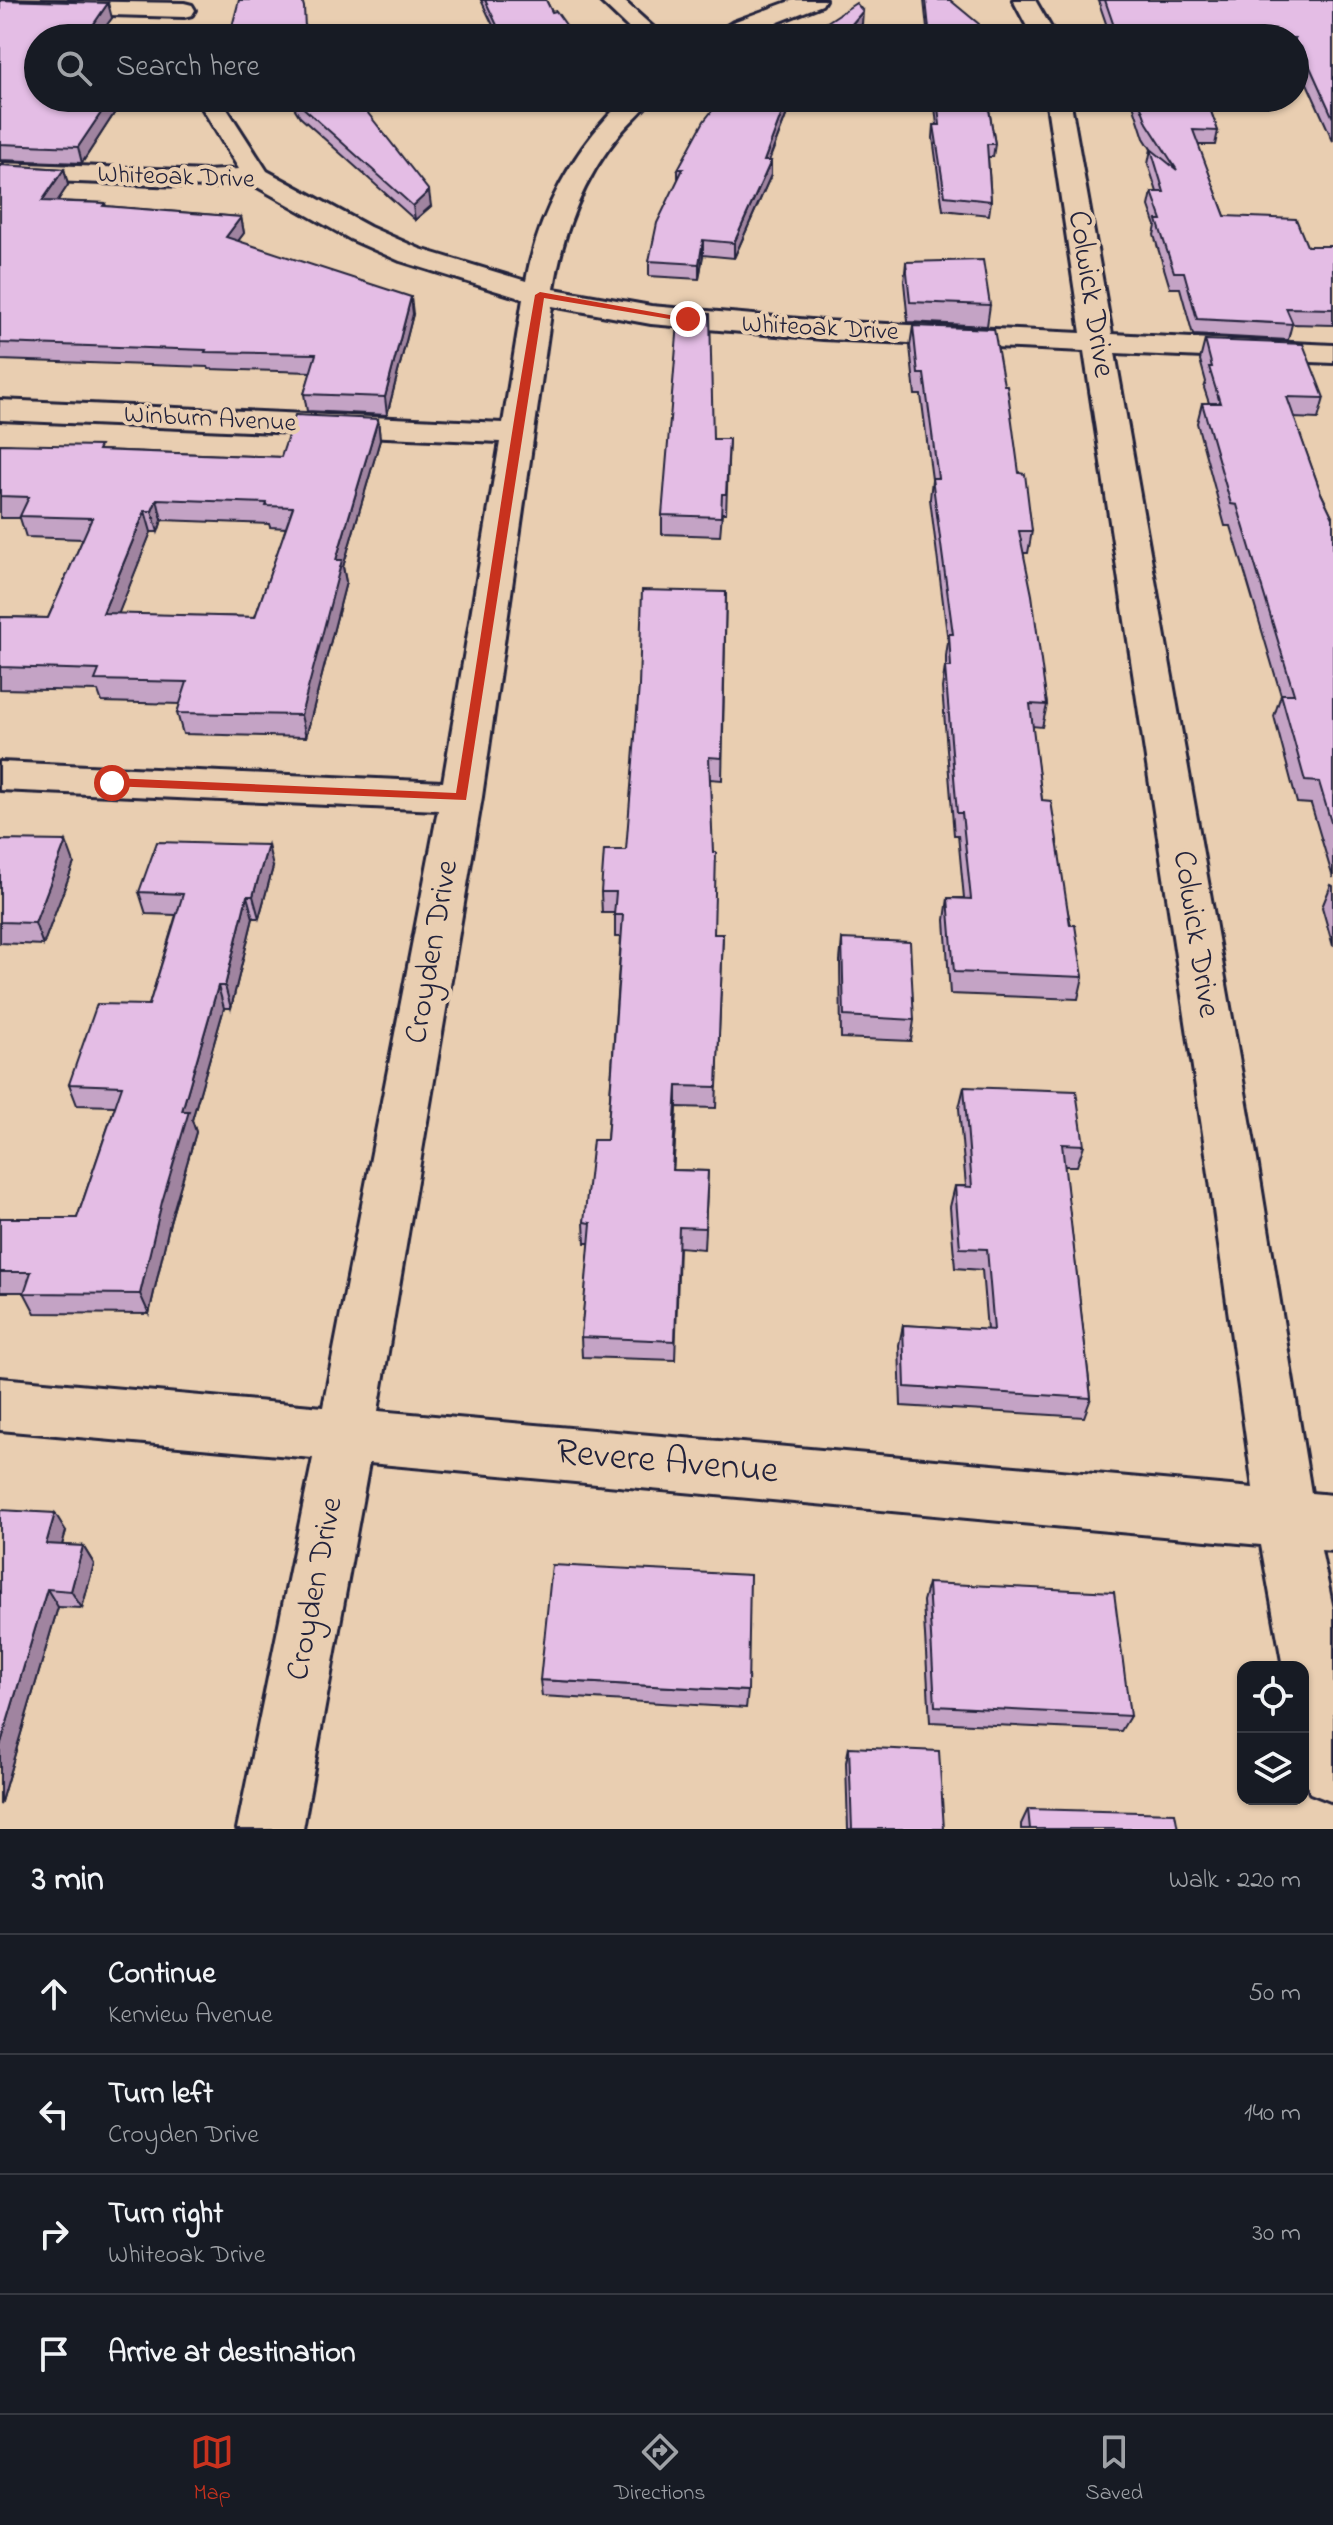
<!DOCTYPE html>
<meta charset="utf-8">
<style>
body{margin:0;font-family:"Indie Flower",sans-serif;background:#20242c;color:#f1f3f6}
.controls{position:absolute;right:24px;bottom:24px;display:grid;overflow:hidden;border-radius:16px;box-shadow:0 2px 6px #0004}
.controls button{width:72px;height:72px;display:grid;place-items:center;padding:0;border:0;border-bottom:2px solid #363941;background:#171b24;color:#f1f3f6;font:40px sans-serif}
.stop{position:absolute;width:24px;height:24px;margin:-18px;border:6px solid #c8321e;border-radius:50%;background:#fff}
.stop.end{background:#c8321e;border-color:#fff;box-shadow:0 2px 8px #0008}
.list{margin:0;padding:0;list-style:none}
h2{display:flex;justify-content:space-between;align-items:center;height:104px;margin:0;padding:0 32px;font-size:34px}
h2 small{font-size:26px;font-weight:400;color:#9ea1a6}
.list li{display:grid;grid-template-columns:52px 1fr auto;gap:24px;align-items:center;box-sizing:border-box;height:120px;padding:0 32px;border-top:2px solid #363941}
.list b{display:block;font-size:30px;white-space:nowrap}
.list p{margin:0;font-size:26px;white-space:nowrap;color:#9ea1a6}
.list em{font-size:26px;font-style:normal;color:#9ea1a6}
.icon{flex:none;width:44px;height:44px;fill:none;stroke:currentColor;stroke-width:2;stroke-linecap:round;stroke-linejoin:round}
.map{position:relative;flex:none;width:1333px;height:1829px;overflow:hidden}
.search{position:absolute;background:#171b24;box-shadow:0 2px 6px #0004;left:24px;right:24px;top:24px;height:88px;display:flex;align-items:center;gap:20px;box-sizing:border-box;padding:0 28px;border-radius:44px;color:#9ea1a6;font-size:30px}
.sheet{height:584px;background:#171b24}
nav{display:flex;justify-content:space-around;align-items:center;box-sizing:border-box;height:112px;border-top:2px solid #363941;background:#171b24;font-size:22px;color:#9ea1a6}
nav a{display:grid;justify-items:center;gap:4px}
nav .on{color:#c8321e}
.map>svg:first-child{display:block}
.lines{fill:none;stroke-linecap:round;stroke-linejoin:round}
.minor-casing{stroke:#22223b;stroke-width:6}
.minor{fill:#e9ceb1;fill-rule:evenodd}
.wall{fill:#c4a3c5;stroke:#22223b;stroke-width:2;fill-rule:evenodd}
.shaded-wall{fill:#a084a0;stroke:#22223b;stroke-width:2}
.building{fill:#e4bde5;stroke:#22223b;stroke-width:2;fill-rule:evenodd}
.route{fill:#c8321e}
.labels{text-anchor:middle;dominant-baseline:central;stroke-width:8;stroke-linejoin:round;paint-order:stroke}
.far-street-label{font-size:26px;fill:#22223b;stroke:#e9ceb1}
.street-label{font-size:32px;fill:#22223b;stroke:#e9ceb1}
.near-street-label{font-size:38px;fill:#22223b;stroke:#e9ceb1}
</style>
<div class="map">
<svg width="1333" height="1829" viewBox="0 0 1333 1829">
<rect width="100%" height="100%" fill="#e9ceb1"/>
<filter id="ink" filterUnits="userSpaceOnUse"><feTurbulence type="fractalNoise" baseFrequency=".0125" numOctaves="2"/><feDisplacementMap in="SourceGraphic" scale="16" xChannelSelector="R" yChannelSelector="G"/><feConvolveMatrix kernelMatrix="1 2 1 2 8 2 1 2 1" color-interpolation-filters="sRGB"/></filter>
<g filter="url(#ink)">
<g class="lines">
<g class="minor-casing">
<g id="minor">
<path d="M 0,0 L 184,3 L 192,5 L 195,10 L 192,15 L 184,17 L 0,12 Z"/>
<path d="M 599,0 L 623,0 L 665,38 L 639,38 Z"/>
<path d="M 793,0 L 825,0 L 822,5 L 738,38 L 708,38 L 733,22 Z"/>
<path d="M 1013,0 L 1035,0 L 1057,38 L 1033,38 Z"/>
<path d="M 196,98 L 220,98 L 267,171 L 370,227 L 420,249 L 526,281 C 538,213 575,146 626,98 L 652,98 C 643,112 629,122 619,135 C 583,179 562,234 554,289 L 651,306 L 823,321 L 1081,333 L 1046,98 L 1070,98 L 1112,334 L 1333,345 L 1333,363 L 1115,353 L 1257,1160 L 1311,1493 L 1333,1495 L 1333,1551 L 1321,1550 L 1333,1609 L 1333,1802 L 1310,1793 L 1303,1775 L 1303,1667 L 1283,1667 L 1261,1545 L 369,1463 L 303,1829 L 237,1829 L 313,1458 L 0,1430 L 0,1378 L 323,1407 L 438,810 L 0,790 L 0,762 L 443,782 L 500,442 L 0,420 L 0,400 L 503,423 L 523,299 L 400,261 L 350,239 L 252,184 L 207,187 L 0,179 L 0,163 L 207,171 L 239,169 ZM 552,306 L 651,324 L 823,339 L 1084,351 L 1207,1160 L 1253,1488 L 378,1411 L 482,797 Z"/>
</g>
</g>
<use href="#minor" class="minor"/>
</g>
<g class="wall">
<path d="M 0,0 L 112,18 L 104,28 L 38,98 L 115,98 L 117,109 L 82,163 L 0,160 Z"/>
<path d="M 481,0 L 546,0 L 552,12 L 574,36 L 574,38 L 499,38 Z"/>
<path d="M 924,0 L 950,0 L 981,38 L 928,38 Z"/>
<path d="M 1098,0 L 1333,0 L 1333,141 L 1297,61 L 1295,61 L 1295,38 L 1111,38 Z"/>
<path d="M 233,98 L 255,98 L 253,104 Z"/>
<path d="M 288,98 L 356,98 L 431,206 L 415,220 L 300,117 Z"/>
<path d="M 934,98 L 987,98 L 995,144 L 993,157 L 988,157 L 991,201 L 989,215 L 943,210 L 933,138 L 934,125 L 937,125 Z"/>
<path d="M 1131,98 L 1206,98 L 1218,131 L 1215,145 L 1198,145 L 1225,216 L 1307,246 L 1333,246 L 1333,325 L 1292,324 L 1288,340 L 1193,335 L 1180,288 L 1170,288 L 1154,235 L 1156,226 L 1149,206 L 1152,192 L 1157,192 L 1148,164 L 1151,149 L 1144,138 Z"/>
<path d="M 786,116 L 769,161 L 771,161 L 771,175 L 734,258 L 703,255 L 699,279 L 649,276 L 649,261 L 678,180 L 678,169 Z"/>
<path d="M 0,165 L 64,169 L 68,185 L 57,201 L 105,203 L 106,206 L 241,217 L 244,233 L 238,241 L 413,314 L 387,415 L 307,411 L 304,394 L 311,372 L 209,369 L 208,367 L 0,360 Z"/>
<path d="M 906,262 L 990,305 L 987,326 L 908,322 L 904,282 Z"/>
<path d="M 913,326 L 1019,473 L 1032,531 L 1028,553 L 1023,553 L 1047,705 L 1042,727 L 1032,726 L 1042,800 L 1083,977 L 1078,999 L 950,994 L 945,920 L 948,898 L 964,898 L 958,835 L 954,835 L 942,688 L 945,667 L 946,667 L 946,656 L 948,642 L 930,499 L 932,479 L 921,395 L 915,395 L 910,346 Z"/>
<path d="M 1205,340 L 1324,398 L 1318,419 L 1294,418 L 1321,493 L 1333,518 L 1333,878 L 1311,804 L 1297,803 L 1274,716 L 1281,695 L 1231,526 L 1225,526 L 1197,423 L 1202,403 L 1209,403 L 1204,388 L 1206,382 L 1200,360 Z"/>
<path d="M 378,419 L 380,440 L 343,567 L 346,582 L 306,737 L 183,734 L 177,713 L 180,704 L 102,702 L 98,691 L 0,689 L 0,617 L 48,618 L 83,539 L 26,537 L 20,518 L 0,518 L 0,444 L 101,450 L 281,457 ZM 162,520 L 269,524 L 270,527 L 286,528 L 255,617 L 118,614 L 151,532 L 158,532 Z"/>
<path d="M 713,439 L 729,439 L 726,513 L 722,513 L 720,536 L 662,534 L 662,515 Z"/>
<path d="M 726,592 L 722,780 L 710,779 L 714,934 L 723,934 L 716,1108 L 677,1107 L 673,1170 L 708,1171 L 704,1249 L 679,1247 L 675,1360 L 582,1357 L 581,1337 L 590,1243 L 585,1243 L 584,1222 L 607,1140 L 621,937 L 615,937 L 615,913 L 602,913 L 601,892 L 626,850 Z"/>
<path d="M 0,840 L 74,863 L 43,945 L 0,943 Z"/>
<path d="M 273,867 L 259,918 L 253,918 L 231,1008 L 224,1008 L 192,1120 L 196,1132 L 170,1222 L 149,1314 L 35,1313 L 24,1292 L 0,1292 L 0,1218 L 77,1218 L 115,1106 L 77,1105 L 69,1084 L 149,1005 L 176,915 L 146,914 L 139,892 Z"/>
<path d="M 1331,885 L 1333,886 L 1333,946 L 1322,907 Z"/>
<path d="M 842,939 L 914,1020 L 911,1041 L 841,1038 L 840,961 Z"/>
<path d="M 964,1087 L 1084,1145 L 1077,1166 L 1064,1166 L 1091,1398 L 1084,1417 L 901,1406 L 899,1345 L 903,1325 L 987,1330 L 982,1270 L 955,1268 L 950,1207 L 955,1186 L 966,1186 L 959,1108 Z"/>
<path d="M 0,1510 L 66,1531 L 62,1545 L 83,1546 L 94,1564 L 82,1608 L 58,1607 L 0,1805 Z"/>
<path d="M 928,1583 L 1130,1716 L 1121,1731 L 930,1722 L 923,1601 Z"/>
<path d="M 540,1680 L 748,1691 L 746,1708 L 542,1696 Z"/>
<path d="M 849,1747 L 944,1829 L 848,1829 L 846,1762 Z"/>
<path d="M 1028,1809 L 1178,1829 L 1021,1829 L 1021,1824 Z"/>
</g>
<g class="shaded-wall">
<path d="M 108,3 L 112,18 L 97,38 L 91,28 Z"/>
<path d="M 863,11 L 862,24 L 850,38 L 840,38 Z"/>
<path d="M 137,30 L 139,38 L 130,38 Z"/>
<path d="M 111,98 L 115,98 L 117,109 L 82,163 L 78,147 Z"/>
<path d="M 790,98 L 800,98 L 786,116 L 763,175 L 764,161 L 786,102 Z"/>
<path d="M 771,161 L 771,175 L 734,258 L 734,243 Z"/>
<path d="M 64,169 L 68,185 L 47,217 L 42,201 Z"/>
<path d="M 429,191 L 431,206 L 415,220 L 413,206 Z"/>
<path d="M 241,217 L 244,233 L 229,253 L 226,237 Z"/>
<path d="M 703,240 L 703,255 L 699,279 L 699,264 Z"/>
<path d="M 411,297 L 413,314 L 387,415 L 385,397 Z"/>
<path d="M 378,419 L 380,440 L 343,567 L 346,582 L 306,737 L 301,715 L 336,560 Z"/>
<path d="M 157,499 L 162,520 L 158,532 L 152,511 Z"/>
<path d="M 145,511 L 151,532 L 110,635 L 103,613 Z"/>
<path d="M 66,841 L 74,863 L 43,945 L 35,923 Z"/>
<path d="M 268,845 L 273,867 L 259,918 L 253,896 Z"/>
<path d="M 247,896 L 253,918 L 231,1008 L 225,986 Z"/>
<path d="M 218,986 L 224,1008 L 192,1120 L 196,1132 L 170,1222 L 149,1314 L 140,1294 L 182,1111 Z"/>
<path d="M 677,1086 L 677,1107 L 672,1191 L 672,1170 Z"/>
<path d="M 55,1513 L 66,1531 L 57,1562 L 46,1544 Z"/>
<path d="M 83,1546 L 94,1564 L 82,1608 L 71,1591 Z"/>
<path d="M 47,1589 L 58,1607 L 0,1805 L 0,1746 Z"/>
</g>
<g class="building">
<path d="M 0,0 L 108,3 L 91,28 L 137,30 L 130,38 L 38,38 L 38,98 L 111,98 L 78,147 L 0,144 Z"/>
<path d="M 239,0 L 302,0 L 304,7 L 305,28 L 323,26 L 326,38 L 229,38 Z"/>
<path d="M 485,0 L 546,0 L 552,12 L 556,11 L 574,36 L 573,38 L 503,38 Z"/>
<path d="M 926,0 L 950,0 L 979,24 L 981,38 L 930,38 Z"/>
<path d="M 1105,0 L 1333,0 L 1333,118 L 1301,47 L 1295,47 L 1295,38 L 1118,38 Z"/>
<path d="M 856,3 L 863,11 L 840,38 L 803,38 Z"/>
<path d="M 294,98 L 356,98 L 429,191 L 413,206 L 298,103 Z"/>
<path d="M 722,98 L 790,98 L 786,102 L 764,161 L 771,161 L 734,243 L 703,240 L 699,264 L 649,261 L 657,223 L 683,169 L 678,169 L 704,121 Z"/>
<path d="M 937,98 L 987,98 L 995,144 L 987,144 L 991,201 L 945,196 L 934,125 L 940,125 Z"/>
<path d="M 1138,98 L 1206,98 L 1218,131 L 1193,130 L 1225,216 L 1296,219 L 1307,246 L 1333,246 L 1333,309 L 1286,308 L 1293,324 L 1197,319 L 1184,272 L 1174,272 L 1157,220 L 1162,220 L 1152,192 L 1164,192 L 1151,149 L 1177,170 L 1147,123 Z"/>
<path d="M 0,165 L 64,169 L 42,201 L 105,203 L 103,206 L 241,217 L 226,237 L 411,297 L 385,397 L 304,394 L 316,354 L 205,352 L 206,350 L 0,343 Z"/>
<path d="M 983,260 L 990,305 L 910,302 L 906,262 Z"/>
<path d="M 679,311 L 710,314 L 713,439 L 729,439 L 726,494 L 722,494 L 721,517 L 662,515 Z"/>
<path d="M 913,326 L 994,329 L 1004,385 L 1007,385 L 1019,473 L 1025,474 L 1032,531 L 1019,531 L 1032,595 L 1047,705 L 1030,704 L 1042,800 L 1051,801 L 1070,925 L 1075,925 L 1083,977 L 954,972 L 948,898 L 971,899 L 962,813 L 957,813 L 945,667 L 951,667 L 949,634 L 953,634 L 932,478 L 938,478 L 924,374 L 918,374 Z"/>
<path d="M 1205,340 L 1303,344 L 1324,398 L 1287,397 L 1321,493 L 1333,518 L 1333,829 L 1319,782 L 1305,781 L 1281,694 L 1294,694 L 1237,505 L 1231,504 L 1202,403 L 1220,403 L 1209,367 L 1212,367 Z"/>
<path d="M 295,415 L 378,419 L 336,560 L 342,560 L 301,715 L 177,713 L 187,682 L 95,680 L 99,670 L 0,667 L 0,617 L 48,618 L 92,518 L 20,516 L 29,497 L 0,496 L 0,444 L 100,446 L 98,450 L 281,457 ZM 157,499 L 267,503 L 266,506 L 293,507 L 255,617 L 103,613 L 145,511 L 152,511 Z"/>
<path d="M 642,590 L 726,592 L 722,758 L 709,757 L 713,852 L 716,852 L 714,934 L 723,934 L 717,1087 L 677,1086 L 672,1170 L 708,1171 L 705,1228 L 679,1227 L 675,1341 L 581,1337 L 591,1223 L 584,1222 L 593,1140 L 607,1140 L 623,915 L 614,915 L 616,892 L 601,892 L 604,850 L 626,850 L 639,686 Z"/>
<path d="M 0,840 L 66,841 L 35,923 L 0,922 Z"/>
<path d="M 157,842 L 268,845 L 253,896 L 247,896 L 225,986 L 218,986 L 182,1111 L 189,1111 L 162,1202 L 140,1294 L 24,1293 L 31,1272 L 0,1272 L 0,1218 L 77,1218 L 122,1086 L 69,1084 L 97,1004 L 149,1005 L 183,894 L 139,892 Z"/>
<path d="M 842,939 L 910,942 L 914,1020 L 844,1016 Z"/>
<path d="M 964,1087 L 1076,1091 L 1084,1145 L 1062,1144 L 1091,1398 L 905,1387 L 903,1325 L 994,1330 L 987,1249 L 960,1248 L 955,1186 L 972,1187 Z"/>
<path d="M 0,1510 L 55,1513 L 46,1544 L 83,1546 L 71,1591 L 47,1589 L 0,1746 Z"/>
<path d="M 552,1565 L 750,1575 L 748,1691 L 540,1680 Z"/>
<path d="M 928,1583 L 1114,1592 L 1130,1716 L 935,1706 Z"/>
<path d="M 849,1747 L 939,1751 L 944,1829 L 852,1829 Z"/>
<path d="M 1028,1809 L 1175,1813 L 1178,1829 L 1030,1829 Z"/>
</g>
</g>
<path class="route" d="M 540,292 L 692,319 L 688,322 L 544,298 L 466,800 L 108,786 L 108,780 L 112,778 L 456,793 C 483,627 506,460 535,295 Z"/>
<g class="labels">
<g class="far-street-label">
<text transform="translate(176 178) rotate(2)">Whiteoak Drive</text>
<text transform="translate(820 329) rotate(3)">Whiteoak Drive</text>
<text transform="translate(210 420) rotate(3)">Winburn Avenue</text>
</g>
<g class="street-label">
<text transform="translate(1090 294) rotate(81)">Colwick Drive</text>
<text transform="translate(1195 934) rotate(81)">Colwick Drive</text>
<text transform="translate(433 952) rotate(-80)">Croyden Drive</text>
<text transform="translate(316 1589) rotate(-79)">Croyden Drive</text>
</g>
<g class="near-street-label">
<text transform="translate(667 1463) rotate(5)">Revere Avenue</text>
</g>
</g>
</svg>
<div class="controls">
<button><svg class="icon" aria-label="locate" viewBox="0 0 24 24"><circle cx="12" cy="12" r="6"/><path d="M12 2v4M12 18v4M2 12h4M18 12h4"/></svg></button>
<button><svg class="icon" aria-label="layers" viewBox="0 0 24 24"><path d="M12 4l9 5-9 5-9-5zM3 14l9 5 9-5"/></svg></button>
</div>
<div class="stop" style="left:112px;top:783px"></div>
<div class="stop end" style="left:688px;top:319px"></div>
<div class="search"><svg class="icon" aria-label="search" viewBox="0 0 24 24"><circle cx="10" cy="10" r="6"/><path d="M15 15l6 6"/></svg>Search here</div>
</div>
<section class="sheet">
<h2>3 min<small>Walk · 220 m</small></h2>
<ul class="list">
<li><svg class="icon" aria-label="ahead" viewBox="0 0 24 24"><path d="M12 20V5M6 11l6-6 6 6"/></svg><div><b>Continue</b><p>Kenview Avenue</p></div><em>50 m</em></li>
<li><svg class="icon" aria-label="left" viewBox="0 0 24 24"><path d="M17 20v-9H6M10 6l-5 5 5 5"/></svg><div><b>Turn left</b><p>Croyden Drive</p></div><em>140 m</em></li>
<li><svg class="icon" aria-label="right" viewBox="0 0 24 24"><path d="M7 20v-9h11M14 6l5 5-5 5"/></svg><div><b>Turn right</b><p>Whiteoak Drive</p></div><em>30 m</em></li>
<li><svg class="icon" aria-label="arrive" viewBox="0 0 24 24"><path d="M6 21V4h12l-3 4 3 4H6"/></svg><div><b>Arrive at destination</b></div></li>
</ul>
</section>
<nav>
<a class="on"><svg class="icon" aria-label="map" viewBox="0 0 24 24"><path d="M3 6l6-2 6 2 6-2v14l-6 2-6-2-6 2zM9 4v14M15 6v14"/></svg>Map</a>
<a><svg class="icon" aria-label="directions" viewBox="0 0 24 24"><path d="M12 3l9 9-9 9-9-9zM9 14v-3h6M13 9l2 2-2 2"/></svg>Directions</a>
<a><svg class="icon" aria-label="saved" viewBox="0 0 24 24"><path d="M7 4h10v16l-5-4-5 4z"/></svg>Saved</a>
</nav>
